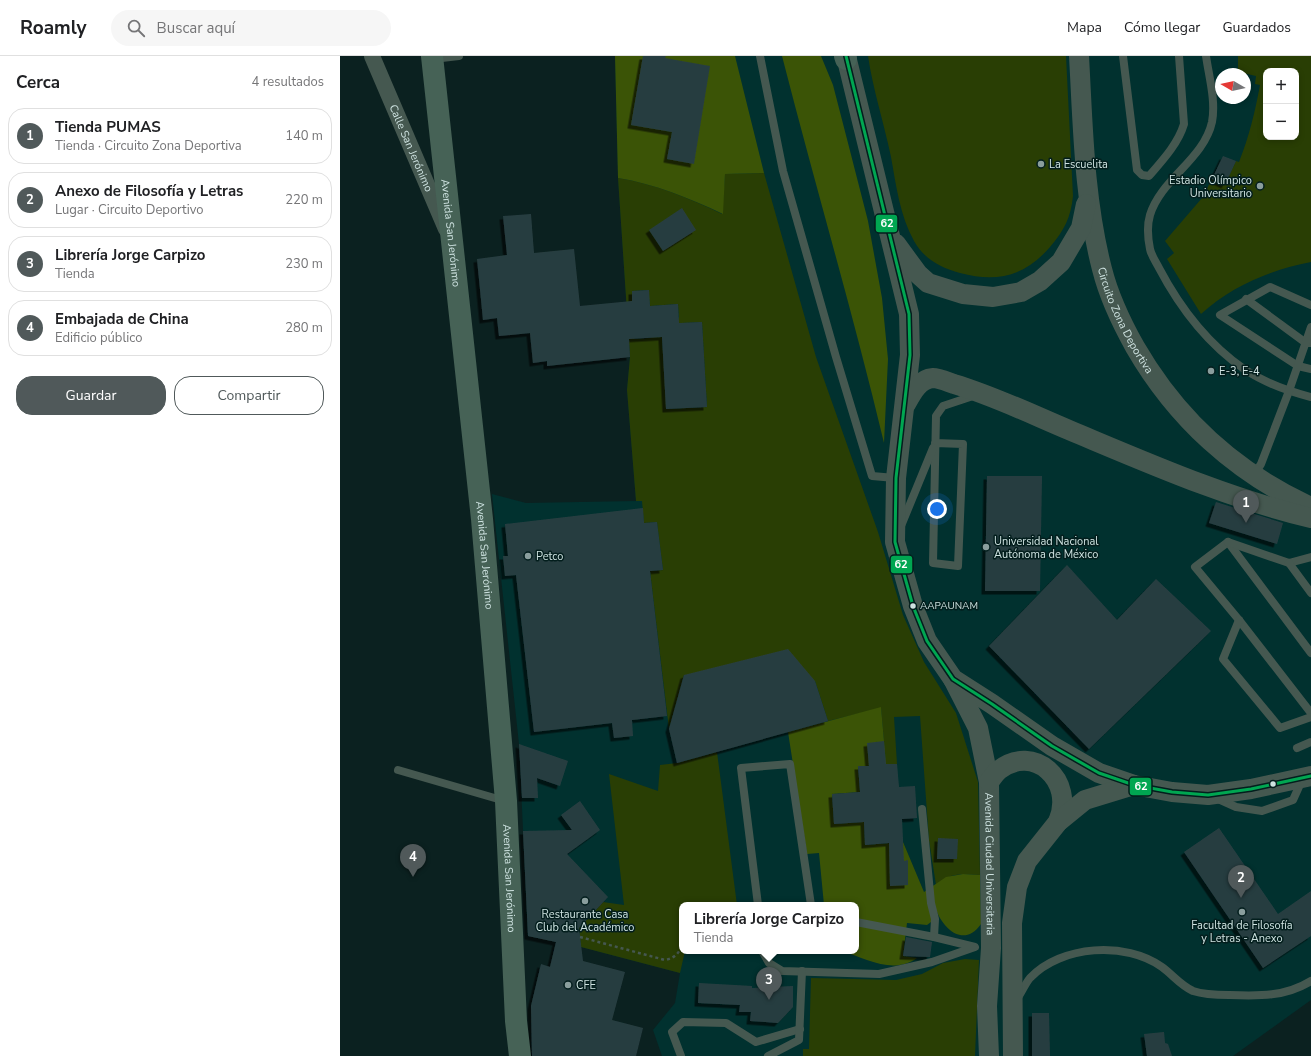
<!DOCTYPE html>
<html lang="es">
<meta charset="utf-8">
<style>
body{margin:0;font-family:"Nunito Sans",sans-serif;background:#f6f6f6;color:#202124}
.controls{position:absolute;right:12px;top:12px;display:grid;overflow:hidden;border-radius:8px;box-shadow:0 2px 6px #0003}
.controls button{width:36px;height:36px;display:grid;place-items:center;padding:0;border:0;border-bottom:1px solid #e0e0e0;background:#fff;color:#202124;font:20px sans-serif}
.compass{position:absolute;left:875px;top:12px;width:36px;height:36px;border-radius:50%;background:#fff;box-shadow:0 2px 6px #0003;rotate:279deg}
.you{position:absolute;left:597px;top:453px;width:14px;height:14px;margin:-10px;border:3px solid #fff;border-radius:50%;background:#1a73e8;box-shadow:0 0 0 6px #1a73e833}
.badge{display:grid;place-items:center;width:26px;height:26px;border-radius:50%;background:#50595a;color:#fff;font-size:13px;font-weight:700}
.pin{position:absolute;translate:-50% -33px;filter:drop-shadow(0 1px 2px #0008)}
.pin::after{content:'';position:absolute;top:21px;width:14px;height:12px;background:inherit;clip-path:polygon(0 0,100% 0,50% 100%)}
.popup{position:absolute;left:339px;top:846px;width:180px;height:52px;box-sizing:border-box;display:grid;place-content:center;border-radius:8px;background:#fff;filter:drop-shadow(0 1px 3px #0005);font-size:13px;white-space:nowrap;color:#757577}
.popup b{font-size:15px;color:#202124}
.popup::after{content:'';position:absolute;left:50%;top:100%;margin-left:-8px;border:8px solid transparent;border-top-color:#fff}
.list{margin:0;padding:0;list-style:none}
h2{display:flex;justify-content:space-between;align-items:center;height:52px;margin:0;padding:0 16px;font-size:17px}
h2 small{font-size:13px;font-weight:400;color:#757577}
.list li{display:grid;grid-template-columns:26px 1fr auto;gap:12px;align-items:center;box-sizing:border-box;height:56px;margin:0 8px 8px;padding:0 8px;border:1px solid #e0e0e0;border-radius:16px}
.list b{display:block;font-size:15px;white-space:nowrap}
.list p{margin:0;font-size:13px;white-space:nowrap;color:#757577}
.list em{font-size:13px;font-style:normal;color:#757577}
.actions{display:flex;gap:8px;padding:12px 16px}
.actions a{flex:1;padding:9px 0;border:1px solid #50595a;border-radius:16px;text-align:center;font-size:14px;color:#50595a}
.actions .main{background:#50595a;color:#fff}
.icon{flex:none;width:22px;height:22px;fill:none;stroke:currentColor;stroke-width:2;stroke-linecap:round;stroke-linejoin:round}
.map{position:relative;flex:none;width:971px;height:1000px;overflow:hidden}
header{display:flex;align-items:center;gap:24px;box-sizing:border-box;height:56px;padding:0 20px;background:#fff;border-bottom:1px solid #e0e0e0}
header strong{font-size:19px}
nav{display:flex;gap:22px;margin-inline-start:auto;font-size:14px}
.search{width:280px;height:36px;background:#f6f6f6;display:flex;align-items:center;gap:10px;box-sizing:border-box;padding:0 14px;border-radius:22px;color:#757577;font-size:15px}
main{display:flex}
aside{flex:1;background:#fff}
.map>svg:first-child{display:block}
.built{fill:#01312f;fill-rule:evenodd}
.green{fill:#293e04;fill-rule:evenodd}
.forest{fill:#3b5406}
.building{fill:#283e41;filter:url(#shadow)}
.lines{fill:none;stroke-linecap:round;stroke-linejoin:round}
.path{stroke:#455750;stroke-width:2.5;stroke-dasharray:3 3;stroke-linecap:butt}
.service{stroke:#455850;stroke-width:8}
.minor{stroke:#455850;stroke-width:16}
.tertiary{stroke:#455850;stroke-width:20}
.primary{stroke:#466256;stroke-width:22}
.bus-1-casing{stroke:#031e1d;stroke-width:6}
.bus-1{stroke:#00a651;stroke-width:3}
.poi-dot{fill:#8a9e9d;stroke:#031e1d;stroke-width:1.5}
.bus-dot{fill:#cee2e0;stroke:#031e1d;stroke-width:1.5}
.labels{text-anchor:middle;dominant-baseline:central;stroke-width:3;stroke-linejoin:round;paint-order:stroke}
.bus-label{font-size:10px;fill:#cee2e0;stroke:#031e1d;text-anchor:start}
.street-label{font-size:11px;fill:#cee2e0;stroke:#031e1d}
.poi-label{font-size:11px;fill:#cee2e0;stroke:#031e1d;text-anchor:start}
.line-badge{stroke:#031e1d;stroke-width:1.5}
.badge-label{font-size:11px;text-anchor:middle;font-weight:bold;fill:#fff}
</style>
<header>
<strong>Roamly</strong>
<div class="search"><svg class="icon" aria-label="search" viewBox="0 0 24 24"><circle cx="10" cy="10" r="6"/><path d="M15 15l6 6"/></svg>Buscar aquí</div>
<nav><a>Mapa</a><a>Cómo llegar</a><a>Guardados</a></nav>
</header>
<main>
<aside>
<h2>Cerca<small>4 resultados</small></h2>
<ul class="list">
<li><span class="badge">1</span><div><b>Tienda PUMAS</b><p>Tienda · Circuito Zona Deportiva</p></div><em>140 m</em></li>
<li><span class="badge">2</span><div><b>Anexo de Filosofía y Letras</b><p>Lugar · Circuito Deportivo</p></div><em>220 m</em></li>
<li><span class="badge">3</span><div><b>Librería Jorge Carpizo</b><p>Tienda</p></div><em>230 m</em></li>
<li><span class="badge">4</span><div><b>Embajada de China</b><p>Edificio público</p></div><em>280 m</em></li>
</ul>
<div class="actions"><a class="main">Guardar</a><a>Compartir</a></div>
</aside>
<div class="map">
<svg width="971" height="1000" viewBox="0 0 971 1000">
<defs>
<filter id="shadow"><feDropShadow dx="-3.5" dy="3.5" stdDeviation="0" flood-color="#0009"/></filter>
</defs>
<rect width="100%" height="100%" fill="#0b2120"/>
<path class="built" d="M 275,0 L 971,0 L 971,944 L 893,1000 L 322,1000 L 313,974 L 335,947 L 340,917 L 241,891 L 188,880 L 179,688 L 152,438 L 186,447 L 296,445 L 287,334 L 290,301 L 278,122 ZM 926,15 L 956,15 L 956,81 L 926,81 ZM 881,18 L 905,18 L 905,42 L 881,42 ZM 342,849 L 516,849 L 516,895 L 342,895 Z"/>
<g class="green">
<path d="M 528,0 L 726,0 L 733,140 C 731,161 724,175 710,191 C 685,220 657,227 620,217 C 601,212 584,203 574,185 C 560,160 556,129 551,101 C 544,67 533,34 528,0 Z"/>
<path d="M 898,0 L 971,0 L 971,206 C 930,214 892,230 861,258 L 827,203 L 834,197 L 825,185 L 862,142 L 872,123 L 885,128 L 896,105 L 899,106 C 909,81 915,56 920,29 L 915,28 L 916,20 L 898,16 ZM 926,15 L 956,15 L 956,81 L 926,81 Z"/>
<path d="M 424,117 L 476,301 L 538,476 L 563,559 L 584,606 L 616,657 L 638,726 L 640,819 C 621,818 612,816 596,829 L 589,784 L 580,660 L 554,661 L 557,708 L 546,708 L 541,652 L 488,665 L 475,625 L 344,619 L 329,673 L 310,515 L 323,514 L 317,466 L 304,467 L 302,445 L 296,445 L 287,334 L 290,301 L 278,122 C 315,128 349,142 382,158 L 385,118 ZM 308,234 L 310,250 L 338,248 L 339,262 L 311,264 L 311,282 L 295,283 L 292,235 ZM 362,266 L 367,351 L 327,353 L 321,268 Z"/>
<path d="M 377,696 L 397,849 L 342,849 L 342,895 L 345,895 L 340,917 L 241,891 L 239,872 L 263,846 L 284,849 L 269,718 L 318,735 L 320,709 L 337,707 Z"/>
<path d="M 625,903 L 639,904 L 635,1000 L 463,1000 L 463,993 L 469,993 L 471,922 L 556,924 L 582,918 L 603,907 Z"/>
</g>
<g class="forest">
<path d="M 275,0 L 395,0 L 424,117 L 385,118 L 383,158 C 349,142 315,128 278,122 Z"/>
<path d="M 442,0 L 481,0 L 493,29 L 508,87 L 528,165 L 542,242 L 548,303 L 544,387 C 513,257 475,129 442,0 Z"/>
<path d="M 541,651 L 546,708 L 518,711 L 520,736 L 492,738 L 494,768 L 524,766 L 525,789 L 563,786 L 584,836 L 606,821 L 623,818 L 640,819 L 641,868 C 625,891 605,875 597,856 L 592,860 L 591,866 L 587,869 L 567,867 L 563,900 L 577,902 C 553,919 527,903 502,895 L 516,895 L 516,849 L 484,849 L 479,797 L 467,798 L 448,676 Z"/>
</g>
<g class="building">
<path d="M 303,0 L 326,0 L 325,2 L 370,10 L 354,108 L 327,103 L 332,76 L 291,69 Z"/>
<path d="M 883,100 L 896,105 L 885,129 L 872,123 Z"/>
<path d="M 342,152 L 356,174 L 323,195 L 309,174 Z"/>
<path d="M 191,158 L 194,197 L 234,193 L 240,250 L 292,245 L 292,235 L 309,234 L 310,250 L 338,248 L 339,267 L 362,266 L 367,351 L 326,353 L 322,281 L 289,283 L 290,301 L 207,310 L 207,305 L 193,307 L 190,277 L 159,280 L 157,262 L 143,264 L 137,203 L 167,199 L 163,160 Z"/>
<path d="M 647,420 L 702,420 L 700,535 L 645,535 Z"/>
<path d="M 876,446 L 943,467 L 937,488 L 869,467 Z"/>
<path d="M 303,452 L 304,467 L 317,466 L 323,514 L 310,515 L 327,660 L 292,664 L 293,680 L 274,682 L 272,667 L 194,676 L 176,519 L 165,520 L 163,500 L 168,500 L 165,468 Z"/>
<path d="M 727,509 L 777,564 L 816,523 L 871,575 L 749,693 L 649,590 Z"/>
<path d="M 448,593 L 475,625 L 488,665 L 337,707 L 329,673 L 344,619 Z"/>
<path d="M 544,685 L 546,708 L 557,708 L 559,731 L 575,730 L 577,762 L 562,763 L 564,805 L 568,804 L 568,829 L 550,830 L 549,787 L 525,789 L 524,766 L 494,768 L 492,738 L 520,736 L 518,710 L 529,710 L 527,687 Z"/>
<path d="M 179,688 L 228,705 L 220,730 L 197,722 L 198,742 L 182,742 Z"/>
<path d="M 240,745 L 260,774 L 227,798 L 268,841 L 239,872 L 243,905 L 285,916 L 272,964 L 303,972 L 296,1000 L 192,1000 L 191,950 L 201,908 L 210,911 L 216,886 L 188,880 L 183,775 L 232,774 L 221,759 Z"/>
<path d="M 879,772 L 938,858 L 971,835 L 971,880 L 923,912 L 844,796 Z"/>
<path d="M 598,782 L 618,783 L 617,803 L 597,803 Z"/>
<path d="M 566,881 L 592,886 L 590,901 L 563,900 Z"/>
<path d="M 359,927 L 412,930 L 412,932 L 453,930 L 453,951 L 438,967 L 410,965 L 411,956 L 399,956 L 400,949 L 358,947 Z"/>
<path d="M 692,957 L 709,957 L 710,1000 L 692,1000 Z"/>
<path d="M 824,976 L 825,987 L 828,988 L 832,1000 L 807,1000 L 804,978 Z"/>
</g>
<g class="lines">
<path class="path" d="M 240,881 L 325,904 C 335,902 340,897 342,887"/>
<g class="service">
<path d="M 420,0 L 443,115 L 496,301 L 532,420 L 555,422"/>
<path d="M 783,0 L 797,114 L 802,119 L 809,120 C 822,105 838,88 844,68 L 839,0"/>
<path d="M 866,0 C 869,21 876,45 872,66 C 864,103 821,123 810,159 C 807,169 808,183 810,193 C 811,199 816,206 819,212 C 839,250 868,288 904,313 C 925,327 947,335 971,341"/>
<path d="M 93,3 L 119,0"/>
<path d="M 906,243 L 966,287 L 970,287"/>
<path d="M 971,249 L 930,231 L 880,259 L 958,310 L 971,313"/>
<path d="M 595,387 L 623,388 L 618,510 L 593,507 L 596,360 L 603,350 L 636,339"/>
<path d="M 914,419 L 921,408 L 949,335 L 971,271"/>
<path d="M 561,470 L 593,392"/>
<path d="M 888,486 L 855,511 L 899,564 L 971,657"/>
<path d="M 888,486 L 971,597"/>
<path d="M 888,486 L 949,507 L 971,501"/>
<path d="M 949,507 L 971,537"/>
<path d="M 899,564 L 883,603 L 940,672 L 971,661"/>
<path d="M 957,692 L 971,686"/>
<path d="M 58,714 L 165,745"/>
<path d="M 876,742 L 896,751 L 922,755 L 953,744 L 962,724"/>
<path d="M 582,753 L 591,847 L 595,863 L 594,881"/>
<path d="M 418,849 L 401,712 L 450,708 L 471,849"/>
<path d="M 422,895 L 429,907 L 442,915 L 539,918 L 592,906 L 635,891 L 594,881 L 516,866"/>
<path d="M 677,943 C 682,936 685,928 690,922 C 721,889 786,885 822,911 C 833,919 840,929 853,935 C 865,939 877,939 889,939 C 919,940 945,941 971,925"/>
<path d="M 341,1000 L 332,976 L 343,966 L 386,967 L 416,986 L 460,973"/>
<path d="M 428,1000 L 459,984 L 462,915"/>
</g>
<path class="minor" id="s1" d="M 32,0 L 106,173"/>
<g class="tertiary">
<path d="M 506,0 L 569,258 L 570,299 L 556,422 L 555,486 L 573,550 L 587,585 L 613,623 L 652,648 L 712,690 L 759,717 L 794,729 L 832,736 L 868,739 L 911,733 L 971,720"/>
<path id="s2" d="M 739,0 C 743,71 744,144 762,213 C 769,241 781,266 795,291 C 836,362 896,417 971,451"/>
<path d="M 556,188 L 578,218 L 588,227 L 623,238 L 653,241 L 681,236 L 700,225 L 721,206 L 741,172 L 746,148"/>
<path d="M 566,348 C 572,337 579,323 593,322 C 599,322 608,326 614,328 C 654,340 691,358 729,374 C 808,407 887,442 971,462"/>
<path id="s3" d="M 613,623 L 638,672 L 649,726 L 651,892 L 647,950 L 649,1000"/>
<path d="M 649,726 C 652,722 655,717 659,714 C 693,687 736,724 718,766"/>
<path d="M 673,1000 L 672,867 L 677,831 L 687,805 L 718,766 L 745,744 L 794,729"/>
</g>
<g class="primary">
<path id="s4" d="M 92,0 L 142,463 L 166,745 L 176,965 L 180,1000"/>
<path d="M 505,0 L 506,3"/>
</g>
<g class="bus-1-casing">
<path id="bus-1" d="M 506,0 L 569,258 L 570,299 L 556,422 L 555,486 L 573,550 L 587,585 L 613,623 L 652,648 L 712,690 L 759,717 L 794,729 L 832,736 L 868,739 L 911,733 L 971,720"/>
</g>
<use href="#bus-1" class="bus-1"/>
</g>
<g class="poi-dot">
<circle cx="701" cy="108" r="4"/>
<circle cx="920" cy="130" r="4"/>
<circle cx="871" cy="315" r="4"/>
<circle cx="646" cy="491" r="4"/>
<circle cx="188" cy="500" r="4"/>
<circle cx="245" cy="845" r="4"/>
<circle cx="902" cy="856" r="4"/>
<circle cx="228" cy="929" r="4"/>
</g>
<g class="bus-dot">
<circle cx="573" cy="550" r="3.5"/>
<circle cx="933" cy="728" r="3.5"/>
</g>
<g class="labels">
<g class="bus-label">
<text x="580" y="550">AAPAUNAM</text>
</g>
<g class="street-label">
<text stroke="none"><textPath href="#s1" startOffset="100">Calle San Jerónimo</textPath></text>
<text stroke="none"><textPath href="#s4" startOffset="178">Avenida San Jerónimo</textPath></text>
<text stroke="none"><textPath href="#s2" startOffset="271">Circuito Zona Deportiva</textPath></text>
<text stroke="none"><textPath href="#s4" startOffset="502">Avenida San Jerónimo</textPath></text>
<text stroke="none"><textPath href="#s3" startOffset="192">Avenida Ciudad Universitaria</textPath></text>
<text stroke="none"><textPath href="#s4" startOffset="826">Avenida San Jerónimo</textPath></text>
</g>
<g class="poi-label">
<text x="709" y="108">La Escuelita</text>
<text x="912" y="124" text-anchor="end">Estadio Olímpico<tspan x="912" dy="13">Universitario</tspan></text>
<text x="879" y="315">E-3, E-4</text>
<text x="654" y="485">Universidad Nacional<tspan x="654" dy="13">Autónoma de México</tspan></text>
<text x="196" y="500">Petco</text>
<text x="245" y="858" text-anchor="middle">Restaurante Casa<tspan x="245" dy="13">Club del Académico</tspan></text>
<text x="902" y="869" text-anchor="middle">Facultad de Filosofía<tspan x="902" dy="13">y Letras - Anexo</tspan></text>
<text x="236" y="929">CFE</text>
</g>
</g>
<g class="line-badge">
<rect x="535" y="158" width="23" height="19" rx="4" fill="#00a651"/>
<rect x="550" y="499" width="23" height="19" rx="4" fill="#00a651"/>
<rect x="789" y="721" width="23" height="19" rx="4" fill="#00a651"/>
</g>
<g class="badge-label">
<text x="547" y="171">62</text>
<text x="561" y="512">62</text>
<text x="801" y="734">62</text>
</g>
</svg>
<div class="controls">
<button>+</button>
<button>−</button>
</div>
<svg class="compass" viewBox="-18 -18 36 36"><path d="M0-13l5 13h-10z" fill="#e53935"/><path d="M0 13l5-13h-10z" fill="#757577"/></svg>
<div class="you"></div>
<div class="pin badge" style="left:906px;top:467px">1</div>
<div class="pin badge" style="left:901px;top:842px">2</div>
<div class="pin badge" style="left:429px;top:944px">3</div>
<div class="popup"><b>Librería Jorge Carpizo</b>Tienda</div>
<div class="pin badge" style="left:73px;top:821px">4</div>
</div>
</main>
